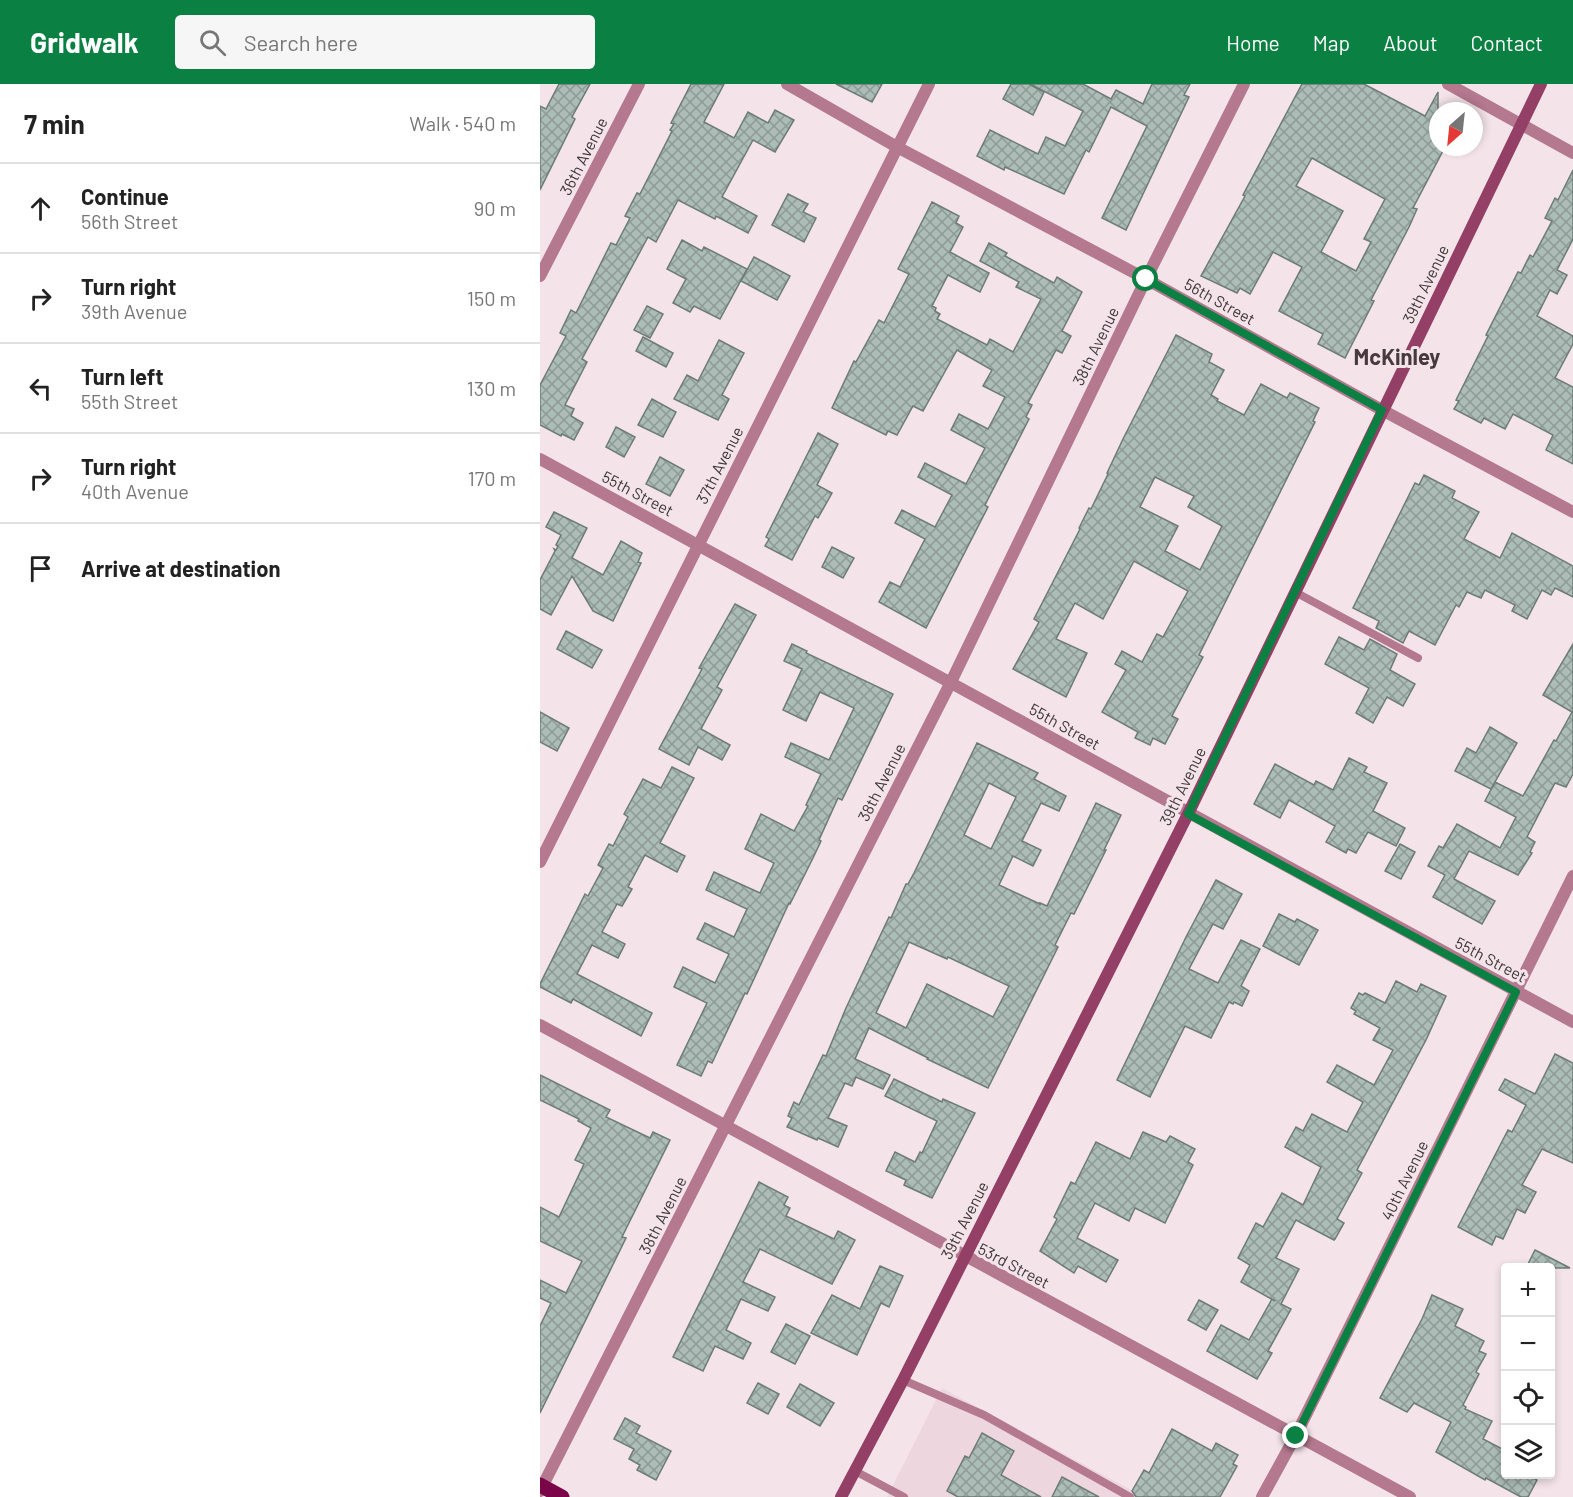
<!DOCTYPE html>
<meta charset="utf-8">
<style>
body{margin:0;font-family:Barlow,sans-serif;background:#f6f6f6;color:#222}
.controls{position:absolute;right:18px;bottom:18px;display:grid;overflow:hidden;border-radius:6px;box-shadow:0 3px 9px #0003}
.controls button{width:54px;height:54px;display:grid;place-items:center;padding:0;border:0;border-bottom:2px solid #e0e0e0;background:#fff;color:#222;font:30px sans-serif}
.compass{position:absolute;left:889px;top:18px;width:54px;height:54px;border-radius:50%;background:#fff;box-shadow:0 3px 9px #0003;rotate:207deg}
.stop{position:absolute;width:18px;height:18px;margin:-14px;border:4px solid #0b8043;border-radius:50%;background:#fff}
.stop.end{background:#0b8043;border-color:#fff;box-shadow:0 2px 6px #0008}
.list{margin:0;padding:0;list-style:none}
h2{display:flex;justify-content:space-between;align-items:center;height:78px;margin:0;padding:0 24px;font-size:26px}
h2 small{font-size:20px;font-weight:400;color:#767676}
.list li{display:grid;grid-template-columns:39px 1fr auto;gap:18px;align-items:center;box-sizing:border-box;height:90px;padding:0 24px;border-top:2px solid #e0e0e0}
.list b{display:block;font-size:22px;white-space:nowrap}
.list p{margin:0;font-size:20px;white-space:nowrap;color:#767676}
.list em{font-size:20px;font-style:normal;color:#767676}
.icon{flex:none;width:33px;height:33px;fill:none;stroke:currentColor;stroke-width:2;stroke-linecap:round;stroke-linejoin:round}
.map{position:relative;flex:none;width:1033px;height:1413px;overflow:hidden}
header{display:flex;align-items:center;gap:36px;box-sizing:border-box;height:84px;padding:0 30px;background:#0b8043;color:#fff}
header strong{font-size:28px}
nav{display:flex;gap:33px;margin-inline-start:auto;font-size:21px}
.search{width:420px;height:54px;background:#f6f6f6;display:flex;align-items:center;gap:15px;box-sizing:border-box;padding:0 21px;border-radius:6px;color:#767676;font-size:22px}
main{display:flex}
aside{flex:1;background:#fff}
.map>svg:first-child{display:block}
.built{fill:#eed6df}
.building{fill:url(#building-cross-hatch);stroke:#6c7b75;stroke-width:1.5;fill-rule:evenodd}
.lines{fill:none;stroke-linecap:round;stroke-linejoin:round}
.lane{stroke:#b4788f;stroke-width:8}
.street{stroke:#b4788f;stroke-width:12}
.secondary{stroke:#943f65;stroke-width:12}
.primary{stroke:#7a0548;stroke-width:15}
.route{stroke:#0b8043;stroke-width:8}
.labels{text-anchor:middle;dominant-baseline:central;stroke-width:6;stroke-linejoin:round;paint-order:stroke}
.street-label{font-size:16px;fill:#3b3537;stroke:#f4e4e9}
.district-label{font-size:22px;font-weight:bold;fill:#473a3f;stroke:#f4e4e9}
</style>
<header>
<strong>Gridwalk</strong>
<div class="search"><svg class="icon" aria-label="search" viewBox="0 0 24 24"><circle cx="10" cy="10" r="6"/><path d="M15 15l6 6"/></svg>Search here</div>
<nav><a>Home</a><a>Map</a><a>About</a><a>Contact</a></nav>
</header>
<main>
<aside>
<h2>7 min<small>Walk · 540 m</small></h2>
<ul class="list">
<li><svg class="icon" aria-label="ahead" viewBox="0 0 24 24"><path d="M12 20V5M6 11l6-6 6 6"/></svg><div><b>Continue</b><p>56th Street</p></div><em>90 m</em></li>
<li><svg class="icon" aria-label="right" viewBox="0 0 24 24"><path d="M7 20v-9h11M14 6l5 5-5 5"/></svg><div><b>Turn right</b><p>39th Avenue</p></div><em>150 m</em></li>
<li><svg class="icon" aria-label="left" viewBox="0 0 24 24"><path d="M17 20v-9H6M10 6l-5 5 5 5"/></svg><div><b>Turn left</b><p>55th Street</p></div><em>130 m</em></li>
<li><svg class="icon" aria-label="right" viewBox="0 0 24 24"><path d="M7 20v-9h11M14 6l5 5-5 5"/></svg><div><b>Turn right</b><p>40th Avenue</p></div><em>170 m</em></li>
<li><svg class="icon" aria-label="arrive" viewBox="0 0 24 24"><path d="M6 21V4h12l-3 4 3 4H6"/></svg><div><b>Arrive at destination</b></div></li>
</ul>
</aside>
<div class="map">
<svg width="1033" height="1413" viewBox="0 0 1033 1413">
<defs>
<pattern id="building-cross-hatch" width="8" height="8" patternUnits="userSpaceOnUse" patternTransform="scale(1.5)"><rect width="8" height="8" fill="#acbcb6"/><path d="M0 0l8 8M0 8l8-8" fill="none" stroke="#8d9a95"/></pattern>
</defs>
<rect width="100%" height="100%" fill="#f4e4e9"/>
<path class="built" d="M 402,1304 L 604,1413 L 347,1413 Z"/>
<g class="building">
<path d="M 19,0 L 50,0 L 32,33 L 35,35 L 0,106 L 0,22 L 6,25 Z"/>
<path d="M 151,0 L 184,0 L 164,38 L 194,54 L 208,28 L 228,39 L 235,26 L 254,36 L 235,68 L 213,56 L 182,113 L 217,132 L 208,149 L 176,132 L 175,135 L 138,116 L 116,158 L 108,153 L 42,275 L 47,278 L 25,321 L 34,325 L 31,332 L 43,339 L 34,356 L 22,350 L 21,352 L 0,341 L 0,301 L 26,252 L 20,249 L 31,226 L 36,229 L 71,159 L 76,161 L 90,134 L 85,132 L 97,109 L 100,110 L 132,47 L 130,46 L 134,40 L 131,39 Z"/>
<path d="M 296,0 L 342,0 L 332,18 Z"/>
<path d="M 471,0 L 489,0 L 504,8 L 493,31 L 463,15 Z"/>
<path d="M 490,0 L 543,0 L 571,15 L 576,6 L 603,20 L 612,0 L 650,0 L 644,11 L 649,13 L 586,146 L 562,134 L 607,42 L 571,23 L 549,68 L 546,66 L 524,110 L 465,83 L 464,86 L 437,72 L 450,46 L 498,70 L 506,53 L 525,62 L 543,27 Z"/>
<path d="M 762,0 L 824,0 L 885,32 L 898,8 L 898,63 L 905,63 L 873,124 L 877,125 L 869,143 L 831,216 L 834,217 L 805,274 L 778,260 L 783,250 L 739,227 L 762,183 L 733,168 L 710,210 L 700,204 L 697,209 L 661,192 L 705,112 L 703,111 ZM 772,74 L 845,115 L 824,155 L 831,158 L 816,187 L 781,168 L 803,127 L 756,102 Z"/>
<path d="M 1033,86 L 1033,155 L 1017,186 L 1027,191 L 1017,210 L 1010,206 L 997,232 L 1033,252 L 1033,260 L 1015,294 L 1033,303 L 1033,380 L 1006,366 L 1013,351 L 973,330 L 965,345 L 944,334 L 941,339 L 914,325 L 919,317 L 916,316 L 948,252 L 946,251 L 978,188 L 981,189 L 990,171 L 993,173 L 1012,137 L 1005,134 L 1015,114 L 1018,116 Z"/>
<path d="M 248,110 L 268,120 L 263,128 L 276,134 L 264,158 L 232,141 Z"/>
<path d="M 392,118 L 419,132 L 416,139 L 423,143 L 410,168 L 449,189 L 440,208 L 408,191 L 392,222 L 396,224 L 395,227 L 400,230 L 397,235 L 447,261 L 450,255 L 473,268 L 501,215 L 476,203 L 479,198 L 440,177 L 449,159 L 467,169 L 465,172 L 514,199 L 517,193 L 542,208 L 522,247 L 531,252 L 522,269 L 516,266 L 488,319 L 492,321 L 486,333 L 489,335 L 445,421 L 448,423 L 386,544 L 339,518 L 350,498 L 360,503 L 385,455 L 355,439 L 362,426 L 395,443 L 412,411 L 378,393 L 385,379 L 426,400 L 445,364 L 411,346 L 419,330 L 448,345 L 465,313 L 443,302 L 452,286 L 417,266 L 383,327 L 373,322 L 357,351 L 348,347 L 346,351 L 292,324 L 314,277 L 316,278 L 339,236 L 344,239 L 369,190 L 358,185 Z"/>
<path d="M 142,156 L 162,167 L 164,163 L 207,185 L 180,235 L 154,222 L 150,228 L 133,219 L 146,195 L 127,185 Z"/>
<path d="M 214,173 L 250,192 L 237,216 L 201,197 Z"/>
<path d="M 107,222 L 123,230 L 110,254 L 94,246 Z"/>
<path d="M 636,251 L 672,270 L 669,278 L 684,286 L 671,311 L 678,315 L 677,317 L 704,331 L 721,300 L 747,314 L 750,309 L 779,324 L 773,337 L 775,338 L 659,571 L 663,573 L 632,632 L 638,635 L 625,660 L 613,654 L 610,661 L 595,654 L 598,648 L 562,628 L 586,586 L 575,580 L 582,567 L 602,578 L 617,550 L 623,553 L 648,507 L 594,477 L 563,535 L 535,519 L 516,555 L 547,569 L 526,613 L 473,585 L 499,538 L 494,535 L 540,445 L 539,444 L 549,424 L 551,425 L 568,390 L 567,389 L 583,355 ZM 615,393 L 654,412 L 648,423 L 682,442 L 660,486 L 625,467 L 638,442 L 600,423 Z"/>
<path d="M 103,253 L 133,269 L 126,283 L 96,267 Z"/>
<path d="M 179,256 L 204,269 L 182,311 L 189,315 L 178,336 L 134,315 L 147,291 L 158,297 Z"/>
<path d="M 112,315 L 136,328 L 123,353 L 98,341 Z"/>
<path d="M 76,343 L 95,353 L 84,373 L 66,363 Z"/>
<path d="M 278,349 L 298,360 L 277,401 L 292,409 L 278,434 L 275,432 L 252,476 L 225,462 L 229,455 L 226,453 Z"/>
<path d="M 120,373 L 144,386 L 130,412 L 106,400 Z"/>
<path d="M 884,391 L 915,407 L 912,414 L 939,428 L 924,455 L 960,474 L 972,449 L 1033,482 L 1033,513 L 1015,504 L 1011,511 L 1002,506 L 987,535 L 972,527 L 975,521 L 945,506 L 941,514 L 927,508 L 919,523 L 916,521 L 895,561 L 869,547 L 863,559 L 836,544 L 839,537 L 813,524 L 875,399 L 879,401 Z"/>
<path d="M 14,428 L 47,444 L 32,474 L 63,491 L 81,457 L 102,469 L 98,478 L 101,479 L 73,537 L 53,527 L 32,492 L 11,531 L 0,525 L 0,496 L 15,467 L 14,465 L 16,466 L 18,462 L 16,461 L 21,451 L 6,443 Z"/>
<path d="M 292,463 L 314,474 L 303,494 L 282,483 Z"/>
<path d="M 195,520 L 216,531 L 177,603 L 182,606 L 161,645 L 190,661 L 182,676 L 158,663 L 149,681 L 119,665 L 162,585 L 159,584 Z"/>
<path d="M 26,547 L 62,566 L 52,584 L 17,565 Z"/>
<path d="M 799,553 L 824,566 L 830,555 L 857,570 L 850,586 L 875,600 L 863,622 L 847,613 L 833,639 L 816,629 L 829,604 L 785,580 Z"/>
<path d="M 252,560 L 267,567 L 266,569 L 353,610 L 302,716 L 298,714 L 279,756 L 281,757 L 273,774 L 250,820 L 249,819 L 207,910 L 205,909 L 172,979 L 168,977 L 161,992 L 137,981 L 167,919 L 134,903 L 143,883 L 175,899 L 189,870 L 157,855 L 165,839 L 194,853 L 207,825 L 166,806 L 174,788 L 220,809 L 234,779 L 205,765 L 221,730 L 254,747 L 268,722 L 266,721 L 281,690 L 245,673 L 251,659 L 289,676 L 314,624 L 280,608 L 266,637 L 243,626 L 262,585 L 244,577 Z"/>
<path d="M 1033,560 L 1033,690 L 1026,703 L 1015,699 L 987,753 L 995,758 L 990,768 L 992,769 L 978,791 L 929,767 L 914,795 L 955,817 L 942,840 L 893,813 L 905,791 L 888,782 L 899,762 L 903,764 L 917,740 L 960,764 L 976,733 L 945,717 L 955,698 L 983,712 L 1014,656 L 1016,657 L 1032,628 L 1003,611 Z"/>
<path d="M 0,628 L 29,644 L 17,667 L 0,658 Z"/>
<path d="M 950,643 L 977,659 L 951,705 L 915,687 L 927,664 L 936,669 Z"/>
<path d="M 437,659 L 498,689 L 494,695 L 526,712 L 519,727 L 501,719 L 482,757 L 501,766 L 493,782 L 473,772 L 459,801 L 500,820 L 500,819 L 507,822 L 556,719 L 581,731 L 564,766 L 566,766 L 534,830 L 531,829 L 515,861 L 518,863 L 448,1004 L 387,975 L 388,974 L 329,944 L 315,975 L 350,991 L 343,1005 L 316,993 L 312,1002 L 305,999 L 288,1034 L 307,1042 L 298,1063 L 278,1054 L 277,1056 L 247,1043 L 252,1034 L 248,1032 L 254,1018 L 259,1021 L 283,971 L 286,972 L 306,924 L 349,833 L 351,834 L 366,800 L 368,800 L 374,789 ZM 449,699 L 476,713 L 451,765 L 424,751 ZM 369,858 L 407,875 L 408,873 L 469,902 L 453,933 L 387,900 L 366,944 L 336,929 Z"/>
<path d="M 809,674 L 827,683 L 824,688 L 847,699 L 833,727 L 865,744 L 856,762 L 828,748 L 816,769 L 808,765 L 806,769 L 786,758 L 795,742 L 749,716 L 740,734 L 714,720 L 735,680 L 774,701 L 776,697 L 793,706 Z"/>
<path d="M 132,683 L 154,694 L 120,759 L 145,772 L 137,788 L 105,771 L 88,803 L 92,805 L 82,822 L 77,820 L 62,848 L 85,860 L 78,874 L 52,861 L 37,890 L 112,929 L 101,952 L 33,915 L 31,919 L 0,903 L 0,900 L 45,810 L 48,812 L 63,784 L 58,781 L 69,760 L 73,762 L 88,733 L 84,730 L 103,695 L 121,704 Z"/>
<path d="M 860,760 L 875,768 L 861,795 L 845,787 Z"/>
<path d="M 676,796 L 702,810 L 683,845 L 673,840 L 649,885 L 678,899 L 701,856 L 720,865 L 701,902 L 709,907 L 702,922 L 694,918 L 693,920 L 689,918 L 671,954 L 645,942 L 610,1013 L 577,996 L 646,853 Z"/>
<path d="M 739,830 L 755,838 L 757,835 L 778,846 L 759,881 L 723,862 Z"/>
<path d="M 856,897 L 877,908 L 881,900 L 906,912 L 886,956 L 817,1086 L 822,1089 L 797,1135 L 804,1139 L 795,1155 L 794,1156 L 756,1136 L 736,1174 L 759,1185 L 741,1220 L 751,1225 L 728,1267 L 732,1269 L 717,1295 L 667,1267 L 681,1241 L 709,1256 L 732,1215 L 735,1217 L 701,1198 L 710,1181 L 698,1174 L 716,1139 L 723,1143 L 742,1109 L 763,1121 L 781,1083 L 745,1063 L 756,1043 L 763,1047 L 772,1030 L 807,1048 L 823,1018 L 787,998 L 797,981 L 834,1001 L 853,966 L 833,956 L 840,944 L 814,930 L 816,927 L 811,924 L 819,909 L 823,911 L 825,909 L 845,919 Z"/>
<path d="M 1015,970 L 1033,979 L 1033,1079 L 1002,1065 L 982,1101 L 996,1108 L 985,1129 L 977,1125 L 963,1155 L 956,1152 L 952,1161 L 918,1143 L 968,1046 L 972,1048 L 986,1021 L 959,1006 L 965,995 L 995,1010 Z"/>
<path d="M 0,991 L 70,1026 L 66,1033 L 110,1054 L 113,1048 L 130,1056 L 82,1153 L 86,1154 L 0,1329 L 0,1242 L 11,1219 L 0,1214 L 0,1196 L 26,1209 L 42,1177 L 0,1157 L 0,1123 L 19,1133 L 44,1080 L 35,1076 L 51,1044 L 38,1037 L 39,1035 L 0,1016 Z"/>
<path d="M 354,995 L 402,1018 L 403,1015 L 435,1029 L 392,1114 L 364,1101 L 366,1096 L 346,1087 L 355,1068 L 375,1078 L 380,1068 L 382,1069 L 397,1037 L 345,1012 Z"/>
<path d="M 603,1048 L 626,1058 L 630,1052 L 655,1065 L 648,1078 L 653,1081 L 625,1139 L 595,1124 L 589,1137 L 555,1119 L 537,1154 L 578,1176 L 566,1198 L 538,1182 L 534,1189 L 500,1167 L 517,1135 L 514,1133 L 531,1098 L 535,1100 L 556,1058 L 590,1075 Z"/>
<path d="M 219,1098 L 248,1113 L 244,1121 L 250,1124 L 246,1132 L 294,1155 L 298,1147 L 315,1156 L 292,1200 L 220,1165 L 203,1198 L 235,1213 L 228,1227 L 201,1215 L 186,1246 L 211,1259 L 203,1275 L 175,1262 L 163,1287 L 133,1273 Z"/>
<path d="M 995,1166 L 1030,1184 L 986,1184 Z"/>
<path d="M 340,1182 L 363,1192 L 349,1223 L 341,1219 L 317,1271 L 271,1249 L 292,1211 L 320,1225 Z"/>
<path d="M 892,1211 L 923,1225 L 915,1242 L 944,1257 L 939,1267 L 946,1270 L 936,1288 L 939,1290 L 923,1321 L 926,1323 L 925,1325 L 952,1337 L 943,1355 L 966,1367 L 966,1390 L 986,1390 L 997,1396 L 988,1413 L 981,1413 L 946,1394 L 945,1396 L 896,1368 L 911,1338 L 874,1319 L 867,1328 L 840,1314 L 882,1235 Z"/>
<path d="M 659,1216 L 678,1226 L 666,1246 L 648,1236 Z"/>
<path d="M 246,1240 L 270,1252 L 255,1280 L 231,1268 Z"/>
<path d="M 218,1299 L 239,1310 L 228,1330 L 207,1319 Z"/>
<path d="M 260,1300 L 294,1319 L 280,1342 L 247,1323 Z"/>
<path d="M 85,1334 L 100,1342 L 96,1349 L 131,1367 L 116,1396 L 97,1386 L 100,1381 L 89,1375 L 94,1365 L 74,1355 Z"/>
<path d="M 632,1345 L 672,1367 L 676,1359 L 698,1371 L 693,1380 L 697,1382 L 680,1413 L 596,1413 L 592,1407 L 604,1386 L 609,1389 Z"/>
<path d="M 442,1349 L 474,1367 L 461,1391 L 501,1413 L 418,1413 L 407,1407 L 425,1372 L 429,1374 Z"/>
<path d="M 522,1393 L 559,1413 L 512,1413 Z"/>
</g>
<g class="lines">
<g class="lane">
<path d="M 755,508 L 878,574"/>
<path d="M 363,1296 L 444,1331 L 590,1413"/>
<path d="M 315,1387 L 364,1413"/>
</g>
<g class="street">
<path d="M 247,0 L 357,63 L 606,195 L 842,326 L 1033,428"/>
<path d="M 908,0 L 1033,69"/>
<path d="M 0,192 L 99,0"/>
<path d="M 0,375 L 1033,938"/>
<path d="M 0,778 L 389,0"/>
<path d="M 0,941 L 870,1413"/>
<path d="M 0,1407 L 411,598 L 606,195 L 704,0"/>
<path d="M 722,1413 L 756,1351 L 1033,792"/>
</g>
<path class="secondary" d="M 301,1413 L 363,1296 L 648,730 L 1001,0"/>
<path class="primary" d="M 0,1401 L 22,1413"/>
</g>
<g class="lines">
<path class="route" d="M 606,195 L 842,326 L 648,730 L 976,908 L 756,1352"/>
</g>
<g class="labels">
<g class="street-label">
<text transform="translate(43 72) rotate(-63)">36th Avenue</text>
<text transform="translate(885 200) rotate(-64)">39th Avenue</text>
<text transform="translate(680 217) rotate(29)">56th Street</text>
<text transform="translate(555 262) rotate(-64)">38th Avenue</text>
<text transform="translate(179 381) rotate(-63)">37th Avenue</text>
<text transform="translate(98 409) rotate(28)">55th Street</text>
<text transform="translate(525 642) rotate(29)">55th Street</text>
<text transform="translate(341 698) rotate(-63)">38th Avenue</text>
<text transform="translate(642 702) rotate(-64)">39th Avenue</text>
<text transform="translate(951 875) rotate(28)">55th Street</text>
<text transform="translate(864 1096) rotate(-64)">40th Avenue</text>
<text transform="translate(122 1131) rotate(-63)">38th Avenue</text>
<text transform="translate(424 1136) rotate(-63)">39th Avenue</text>
<text transform="translate(474 1181) rotate(28)">53rd Street</text>
</g>
<g class="district-label">
<text x="857" y="272">McKinley</text>
</g>
</g>
</svg>
<div class="controls">
<button>+</button>
<button>−</button>
<button><svg class="icon" aria-label="locate" viewBox="0 0 24 24"><circle cx="12" cy="12" r="6"/><path d="M12 2v4M12 18v4M2 12h4M18 12h4"/></svg></button>
<button><svg class="icon" aria-label="layers" viewBox="0 0 24 24"><path d="M12 4l9 5-9 5-9-5zM3 14l9 5 9-5"/></svg></button>
</div>
<svg class="compass" viewBox="-18 -18 36 36"><path d="M0-13l5 13h-10z" fill="#e53935"/><path d="M0 13l5-13h-10z" fill="#767676"/></svg>
<div class="stop" style="left:606px;top:195px"></div>
<div class="stop end" style="left:756px;top:1352px"></div>
</div>
</main>
